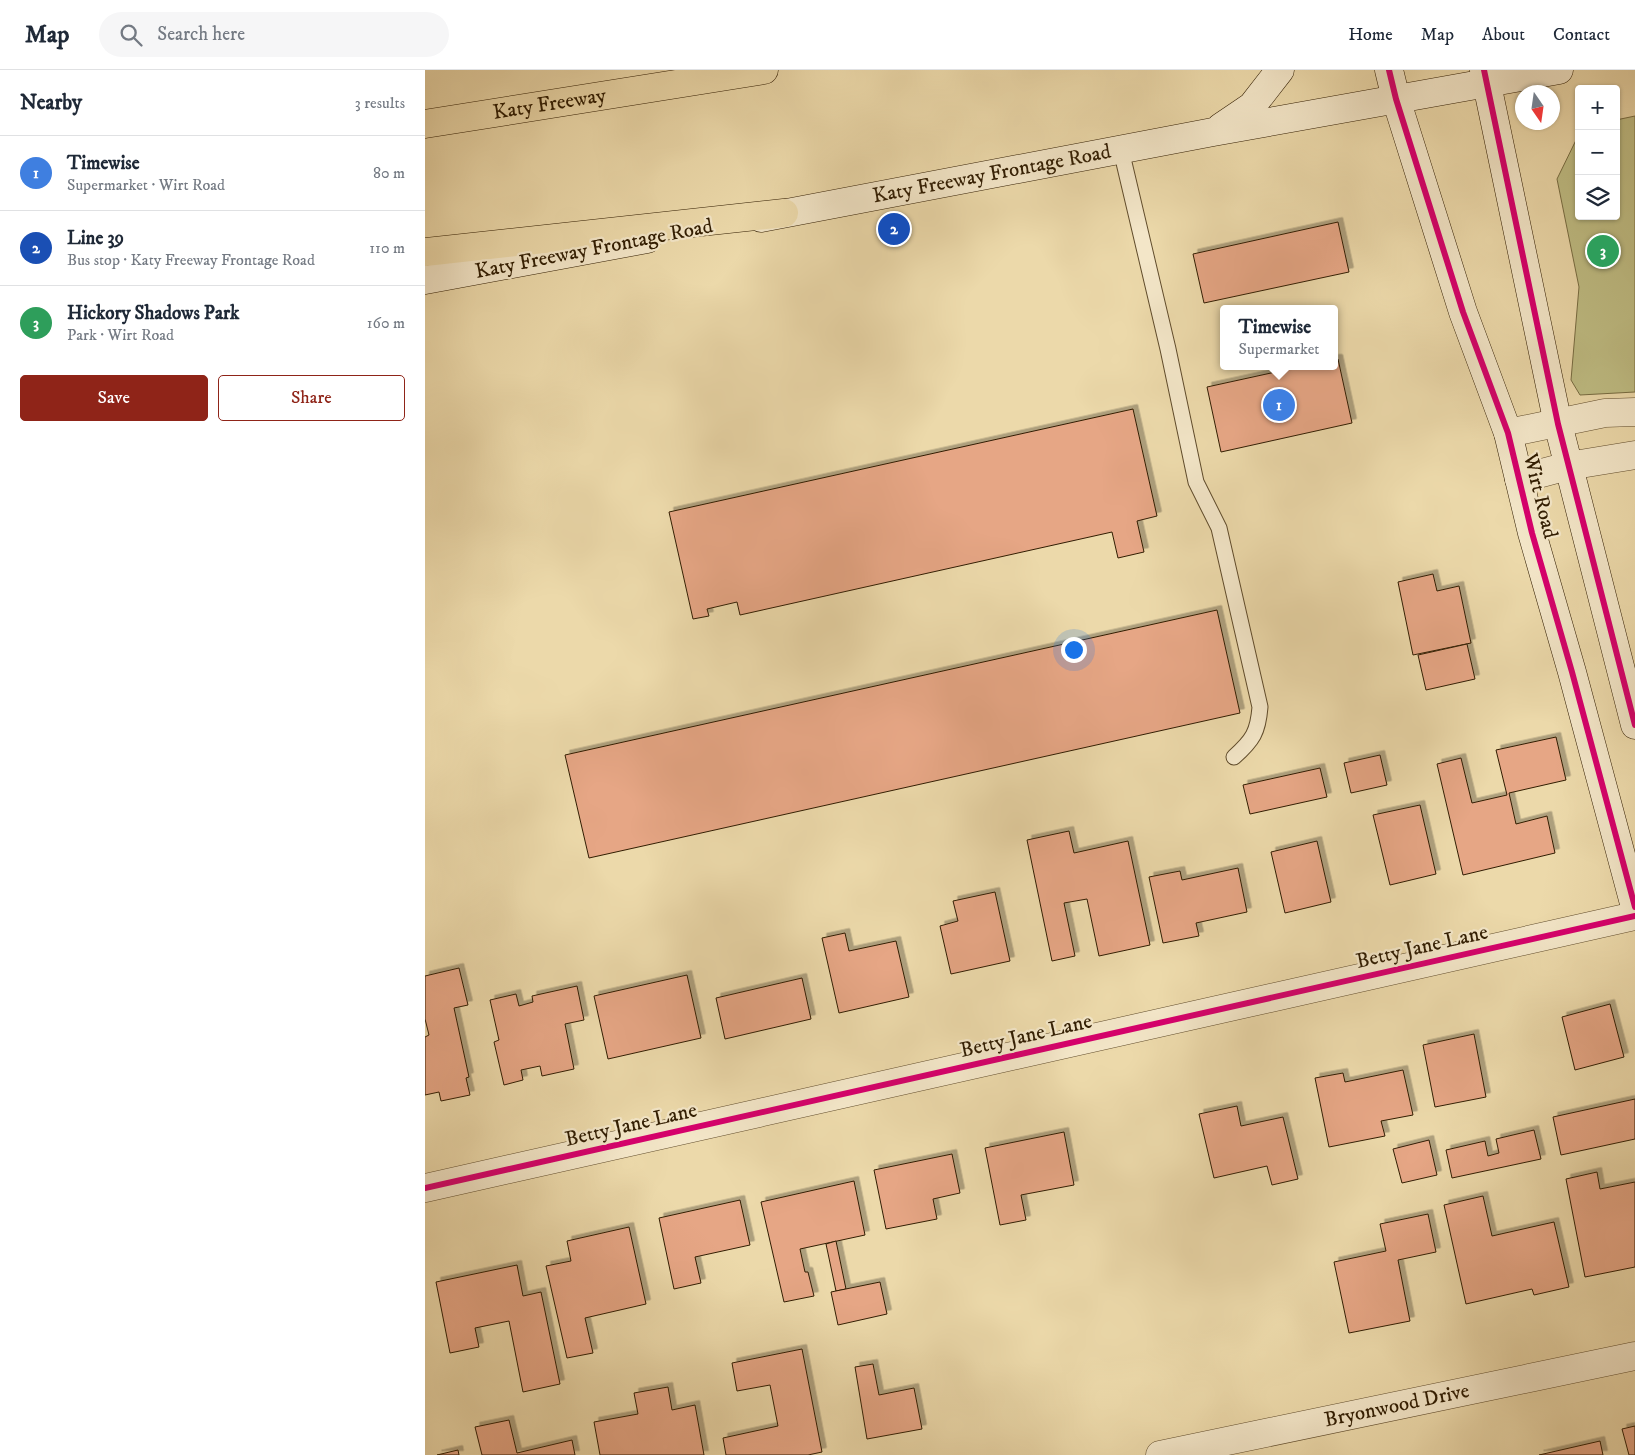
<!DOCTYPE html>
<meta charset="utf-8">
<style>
body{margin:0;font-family:"IM FELL DW Pica",serif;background:#f6f6f7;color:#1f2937}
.controls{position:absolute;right:15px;top:15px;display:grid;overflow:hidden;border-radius:5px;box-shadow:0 1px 4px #0004}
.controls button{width:45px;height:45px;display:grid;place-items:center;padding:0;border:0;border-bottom:1px solid #e0e1e3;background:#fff;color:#1f2937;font:25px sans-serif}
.compass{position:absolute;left:1090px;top:15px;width:45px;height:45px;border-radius:50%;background:#fff;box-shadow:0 1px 4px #0004;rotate:167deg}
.you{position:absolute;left:648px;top:579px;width:18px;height:18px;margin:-12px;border:4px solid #fff;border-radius:50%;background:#1a73e8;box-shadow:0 0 0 8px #1a73e833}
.badge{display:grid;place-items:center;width:32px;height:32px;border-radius:50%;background:#8f2418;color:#fff;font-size:16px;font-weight:700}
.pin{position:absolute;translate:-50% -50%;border:2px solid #fff;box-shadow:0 1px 5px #0006}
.popup{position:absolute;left:795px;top:235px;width:118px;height:65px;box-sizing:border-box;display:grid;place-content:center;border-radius:5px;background:#fff;filter:drop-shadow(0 1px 4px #0005);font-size:16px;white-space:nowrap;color:#747a83}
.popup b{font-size:19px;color:#1f2937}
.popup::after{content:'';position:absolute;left:50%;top:100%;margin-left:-10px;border:10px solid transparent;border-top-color:#fff}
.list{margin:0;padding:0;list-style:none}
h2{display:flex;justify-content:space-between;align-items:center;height:65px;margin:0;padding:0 20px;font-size:21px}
h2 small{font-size:16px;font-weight:400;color:#747a83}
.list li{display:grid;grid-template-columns:32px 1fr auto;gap:15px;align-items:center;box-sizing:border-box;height:75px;padding:0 20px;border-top:1px solid #e0e1e3}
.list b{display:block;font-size:19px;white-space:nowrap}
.list p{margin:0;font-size:16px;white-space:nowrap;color:#747a83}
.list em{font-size:16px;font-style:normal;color:#747a83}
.actions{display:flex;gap:10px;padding:15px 20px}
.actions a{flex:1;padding:11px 0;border:1px solid #8f2418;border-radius:5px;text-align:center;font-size:18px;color:#8f2418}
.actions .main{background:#8f2418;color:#fff}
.icon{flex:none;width:28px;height:28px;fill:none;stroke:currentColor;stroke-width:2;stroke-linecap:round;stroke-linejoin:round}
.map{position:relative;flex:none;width:1210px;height:1385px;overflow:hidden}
header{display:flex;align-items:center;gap:30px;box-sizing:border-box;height:70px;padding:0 25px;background:#fff;border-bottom:1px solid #e0e1e3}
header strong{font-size:24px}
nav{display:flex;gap:28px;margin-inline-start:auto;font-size:18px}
.search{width:350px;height:45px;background:#f6f6f7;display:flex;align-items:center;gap:12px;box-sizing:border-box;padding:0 18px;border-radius:28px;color:#747a83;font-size:19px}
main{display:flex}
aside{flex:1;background:#fff}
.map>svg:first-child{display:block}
.green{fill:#bfbd84;stroke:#786d43}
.building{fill:#e6a685;stroke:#311d02;filter:url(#shadow)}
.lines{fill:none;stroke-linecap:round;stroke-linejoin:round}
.service-casing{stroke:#604c2c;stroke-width:17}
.minor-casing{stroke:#604c2c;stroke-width:29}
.secondary-casing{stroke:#311d02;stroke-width:29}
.motorway-casing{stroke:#311d02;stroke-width:29}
.service{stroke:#f3e6c8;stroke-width:15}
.minor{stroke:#f3e6c8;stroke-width:28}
.secondary{stroke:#f3e6c8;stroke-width:28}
.motorway{stroke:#ecd9aa;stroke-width:28}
.cycleway-casing{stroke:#f3e6c8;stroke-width:9}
.cycleway{stroke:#d6006c;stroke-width:6}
.labels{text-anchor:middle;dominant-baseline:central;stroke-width:4.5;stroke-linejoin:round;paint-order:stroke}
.street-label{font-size:21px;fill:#311d02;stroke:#f3e6c8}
</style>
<header>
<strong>Map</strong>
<div class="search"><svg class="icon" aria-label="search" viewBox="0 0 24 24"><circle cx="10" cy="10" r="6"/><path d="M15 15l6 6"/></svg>Search here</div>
<nav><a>Home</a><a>Map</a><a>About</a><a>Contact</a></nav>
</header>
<main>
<aside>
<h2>Nearby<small>3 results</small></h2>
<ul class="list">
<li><span class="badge" style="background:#3f7fe0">1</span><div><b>Timewise</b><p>Supermarket · Wirt Road</p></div><em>80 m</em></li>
<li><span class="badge" style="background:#1a4fb4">2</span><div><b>Line 39</b><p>Bus stop · Katy Freeway Frontage Road</p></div><em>110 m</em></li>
<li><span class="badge" style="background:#2e9e5b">3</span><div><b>Hickory Shadows Park</b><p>Park · Wirt Road</p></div><em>160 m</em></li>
</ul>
<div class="actions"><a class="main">Save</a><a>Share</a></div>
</aside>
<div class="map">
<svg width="1210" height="1385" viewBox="0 0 1210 1385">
<defs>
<filter id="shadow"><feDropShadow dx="4.5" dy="-4.5" stdDeviation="0" flood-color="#0004"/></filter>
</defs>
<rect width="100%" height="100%" fill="#ecd9aa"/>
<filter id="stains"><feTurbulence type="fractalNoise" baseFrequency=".004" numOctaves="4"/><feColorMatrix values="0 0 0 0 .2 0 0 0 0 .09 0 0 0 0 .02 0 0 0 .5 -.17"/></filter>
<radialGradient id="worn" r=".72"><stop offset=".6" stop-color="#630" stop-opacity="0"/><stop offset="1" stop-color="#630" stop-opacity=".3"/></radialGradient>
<path class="green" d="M 1210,46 L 1210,322 L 1155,325 L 1146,310 L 1154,217 L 1132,109 L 1154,64 L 1154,146 L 1191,146 L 1191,50 Z"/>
<g class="building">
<path d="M 913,152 L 924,202 L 779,233 L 768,184 Z"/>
<path d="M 909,289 L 913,289 L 927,353 L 796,382 L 782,317 L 878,296 L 909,296 Z"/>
<path d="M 708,339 L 732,446 L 712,451 L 719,482 L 693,488 L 687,462 L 315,545 L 312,532 L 282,539 L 284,546 L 268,549 L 244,442 Z"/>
<path d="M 1008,504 L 1012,521 L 1034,516 L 1046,573 L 988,585 L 973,512 Z"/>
<path d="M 792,540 L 815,643 L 164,788 L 140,685 Z"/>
<path d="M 1042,574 L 1050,609 L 1001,620 L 993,585 Z"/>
<path d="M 1131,667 L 1141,710 L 1084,723 L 1091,754 L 1122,746 L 1130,783 L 1038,805 L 1012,694 L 1036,688 L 1047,733 L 1082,725 L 1071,680 Z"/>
<path d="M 955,685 L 962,715 L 926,723 L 919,693 Z"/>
<path d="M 895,698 L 902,727 L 825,744 L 818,715 Z"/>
<path d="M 995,735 L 1011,804 L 965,815 L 948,745 Z"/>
<path d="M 644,761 L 649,783 L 703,771 L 725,875 L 674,886 L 662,829 L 639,833 L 650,886 L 627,891 L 602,770 Z"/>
<path d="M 892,771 L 906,832 L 860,843 L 846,782 Z"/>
<path d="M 813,798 L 822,842 L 771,853 L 774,866 L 738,873 L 724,807 L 755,801 L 757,810 Z"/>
<path d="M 570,822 L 585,891 L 526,904 L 515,856 L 533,851 L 528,831 Z"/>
<path d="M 420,863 L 424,881 L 471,871 L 484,927 L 414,943 L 397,868 Z"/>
<path d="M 34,898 L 43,935 L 29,938 L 44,1007 L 41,1008 L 45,1025 L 16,1031 L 14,1022 L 0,1025 L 0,967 L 4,965 L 0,949 L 0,906 Z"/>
<path d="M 262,905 L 276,968 L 183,989 L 169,926 Z"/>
<path d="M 377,908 L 386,949 L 300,969 L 291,928 Z"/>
<path d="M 152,916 L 159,950 L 140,954 L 149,999 L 117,1006 L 115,996 L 96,1000 L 98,1010 L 79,1015 L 69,972 L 74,970 L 65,930 L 91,924 L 94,936 L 108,932 L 107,926 Z"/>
<path d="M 1185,934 L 1199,987 L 1150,1000 L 1137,947 Z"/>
<path d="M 1049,964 L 1061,1027 L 1010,1037 L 998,975 Z"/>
<path d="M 978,1000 L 988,1045 L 956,1051 L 960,1066 L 904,1077 L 890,1008 L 918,1003 L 920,1012 Z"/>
<path d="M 1210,1029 L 1210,1069 L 1136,1085 L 1128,1047 Z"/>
<path d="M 812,1036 L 816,1056 L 858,1047 L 873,1109 L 847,1115 L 842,1096 L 789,1108 L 774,1044 Z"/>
<path d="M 1109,1060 L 1116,1089 L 1027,1108 L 1021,1080 L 1060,1071 L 1063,1086 L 1074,1083 L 1071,1069 Z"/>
<path d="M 639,1062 L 649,1115 L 596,1125 L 601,1150 L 575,1155 L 560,1078 Z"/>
<path d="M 1004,1070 L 1012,1105 L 977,1113 L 968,1079 Z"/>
<path d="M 527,1084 L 535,1123 L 508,1129 L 512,1149 L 461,1159 L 449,1100 Z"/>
<path d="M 1172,1102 L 1175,1119 L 1210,1112 L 1210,1197 L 1160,1207 L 1141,1109 Z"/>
<path d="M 429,1111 L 440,1165 L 375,1179 L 380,1202 L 383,1202 L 389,1226 L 359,1232 L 336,1132 Z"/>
<path d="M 1058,1126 L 1067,1166 L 1129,1152 L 1144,1217 L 1109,1225 L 1107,1219 L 1041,1234 L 1019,1135 Z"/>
<path d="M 315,1130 L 325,1175 L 270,1187 L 276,1213 L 249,1219 L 234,1148 Z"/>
<path d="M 1003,1144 L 1011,1182 L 973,1190 L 985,1251 L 924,1263 L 909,1192 L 961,1181 L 955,1154 Z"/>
<path d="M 204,1157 L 221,1234 L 160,1248 L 168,1283 L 142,1288 L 121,1196 L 146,1191 L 142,1171 Z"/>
<path d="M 411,1171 L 421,1219 L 411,1221 L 401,1174 Z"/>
<path d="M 92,1195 L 98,1226 L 116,1222 L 135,1314 L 98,1322 L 84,1251 L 50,1258 L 54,1277 L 25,1283 L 11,1212 Z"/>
<path d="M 455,1212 L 462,1244 L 413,1255 L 406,1222 Z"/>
<path d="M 377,1279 L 397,1382 L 383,1385 L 301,1385 L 298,1368 L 353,1356 L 345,1315 L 312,1321 L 307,1293 Z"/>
<path d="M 448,1294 L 454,1325 L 489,1318 L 497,1359 L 442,1369 L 430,1297 Z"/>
<path d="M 243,1317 L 247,1340 L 270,1335 L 279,1385 L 175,1385 L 169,1352 L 213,1344 L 209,1323 Z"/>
<path d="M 84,1350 L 92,1383 L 147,1370 L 150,1385 L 57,1385 L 50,1357 Z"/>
<path d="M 1210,1356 L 1210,1385 L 1204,1385 L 1197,1359 Z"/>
<path d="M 1175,1371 L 1178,1385 L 1114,1385 Z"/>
<path d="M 33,1380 L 34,1385 L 12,1385 Z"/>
</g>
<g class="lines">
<g class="service-casing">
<path id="service" d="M 696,80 L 743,279 L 771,412 L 794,458 L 835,637 C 833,662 828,670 809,687"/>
</g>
<g class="minor-casing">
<g id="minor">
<path d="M 1083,363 L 1180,343 L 1210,342"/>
<path d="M 1094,409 L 1143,396 L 1210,385"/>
<path d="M 0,1118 L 1210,846"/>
<path id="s1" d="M 735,1385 L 1210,1286"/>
</g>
</g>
<g class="secondary-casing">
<g id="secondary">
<path d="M 964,0 L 971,29 L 1038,242 L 1083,363 L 1107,463 L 1147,602 L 1210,837"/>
<path d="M 1059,0 L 1133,354 L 1210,655"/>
<path d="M 796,57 L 827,36 L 855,0"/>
<path id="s2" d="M 336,148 L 788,62 L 1134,0"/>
<path d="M 0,210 L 222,169"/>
</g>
</g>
<g class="motorway-casing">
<g id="motorway">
<path id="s3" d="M 0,54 L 339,0"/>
<path d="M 0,182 L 359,143"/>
</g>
</g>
<use href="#service" class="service"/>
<use href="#minor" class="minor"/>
<use href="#secondary" class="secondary"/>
<use href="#motorway" class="motorway"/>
<g class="cycleway-casing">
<g id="cycleway">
<path d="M 964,0 L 971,29 L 1038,242 L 1083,363 L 1107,463 L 1147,602 L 1210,837"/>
<path d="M 1059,0 L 1133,354 L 1210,655"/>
<path d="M 0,1118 L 1210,846"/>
</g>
</g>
<use href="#cycleway" class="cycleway"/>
</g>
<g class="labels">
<g class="street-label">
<text stroke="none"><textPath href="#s3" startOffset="126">Katy Freeway</textPath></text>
<text stroke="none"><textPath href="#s2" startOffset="235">Katy Freeway Frontage Road</textPath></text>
<text transform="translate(169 179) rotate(-11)">Katy Freeway Frontage Road</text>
<text transform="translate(1115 426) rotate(76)">Wirt Road</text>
<text transform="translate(997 877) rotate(-13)">Betty Jane Lane</text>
<text transform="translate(601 966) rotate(-13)">Betty Jane Lane</text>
<text transform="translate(206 1055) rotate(-13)">Betty Jane Lane</text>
<text stroke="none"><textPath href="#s1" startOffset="242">Bryonwood Drive</textPath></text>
</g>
</g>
<rect width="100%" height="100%" filter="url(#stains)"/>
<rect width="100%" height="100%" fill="url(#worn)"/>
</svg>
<div class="controls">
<button>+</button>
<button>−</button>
<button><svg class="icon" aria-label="layers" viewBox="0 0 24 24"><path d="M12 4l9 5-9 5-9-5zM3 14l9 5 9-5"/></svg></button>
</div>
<svg class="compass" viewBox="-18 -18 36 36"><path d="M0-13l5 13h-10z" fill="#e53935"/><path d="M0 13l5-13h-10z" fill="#747a83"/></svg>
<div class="you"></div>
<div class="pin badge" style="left:854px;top:335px;background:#3f7fe0">1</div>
<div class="popup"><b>Timewise</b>Supermarket</div>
<div class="pin badge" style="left:469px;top:159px;background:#1a4fb4">2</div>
<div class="pin badge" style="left:1178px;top:181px;background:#2e9e5b">3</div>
</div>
</main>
